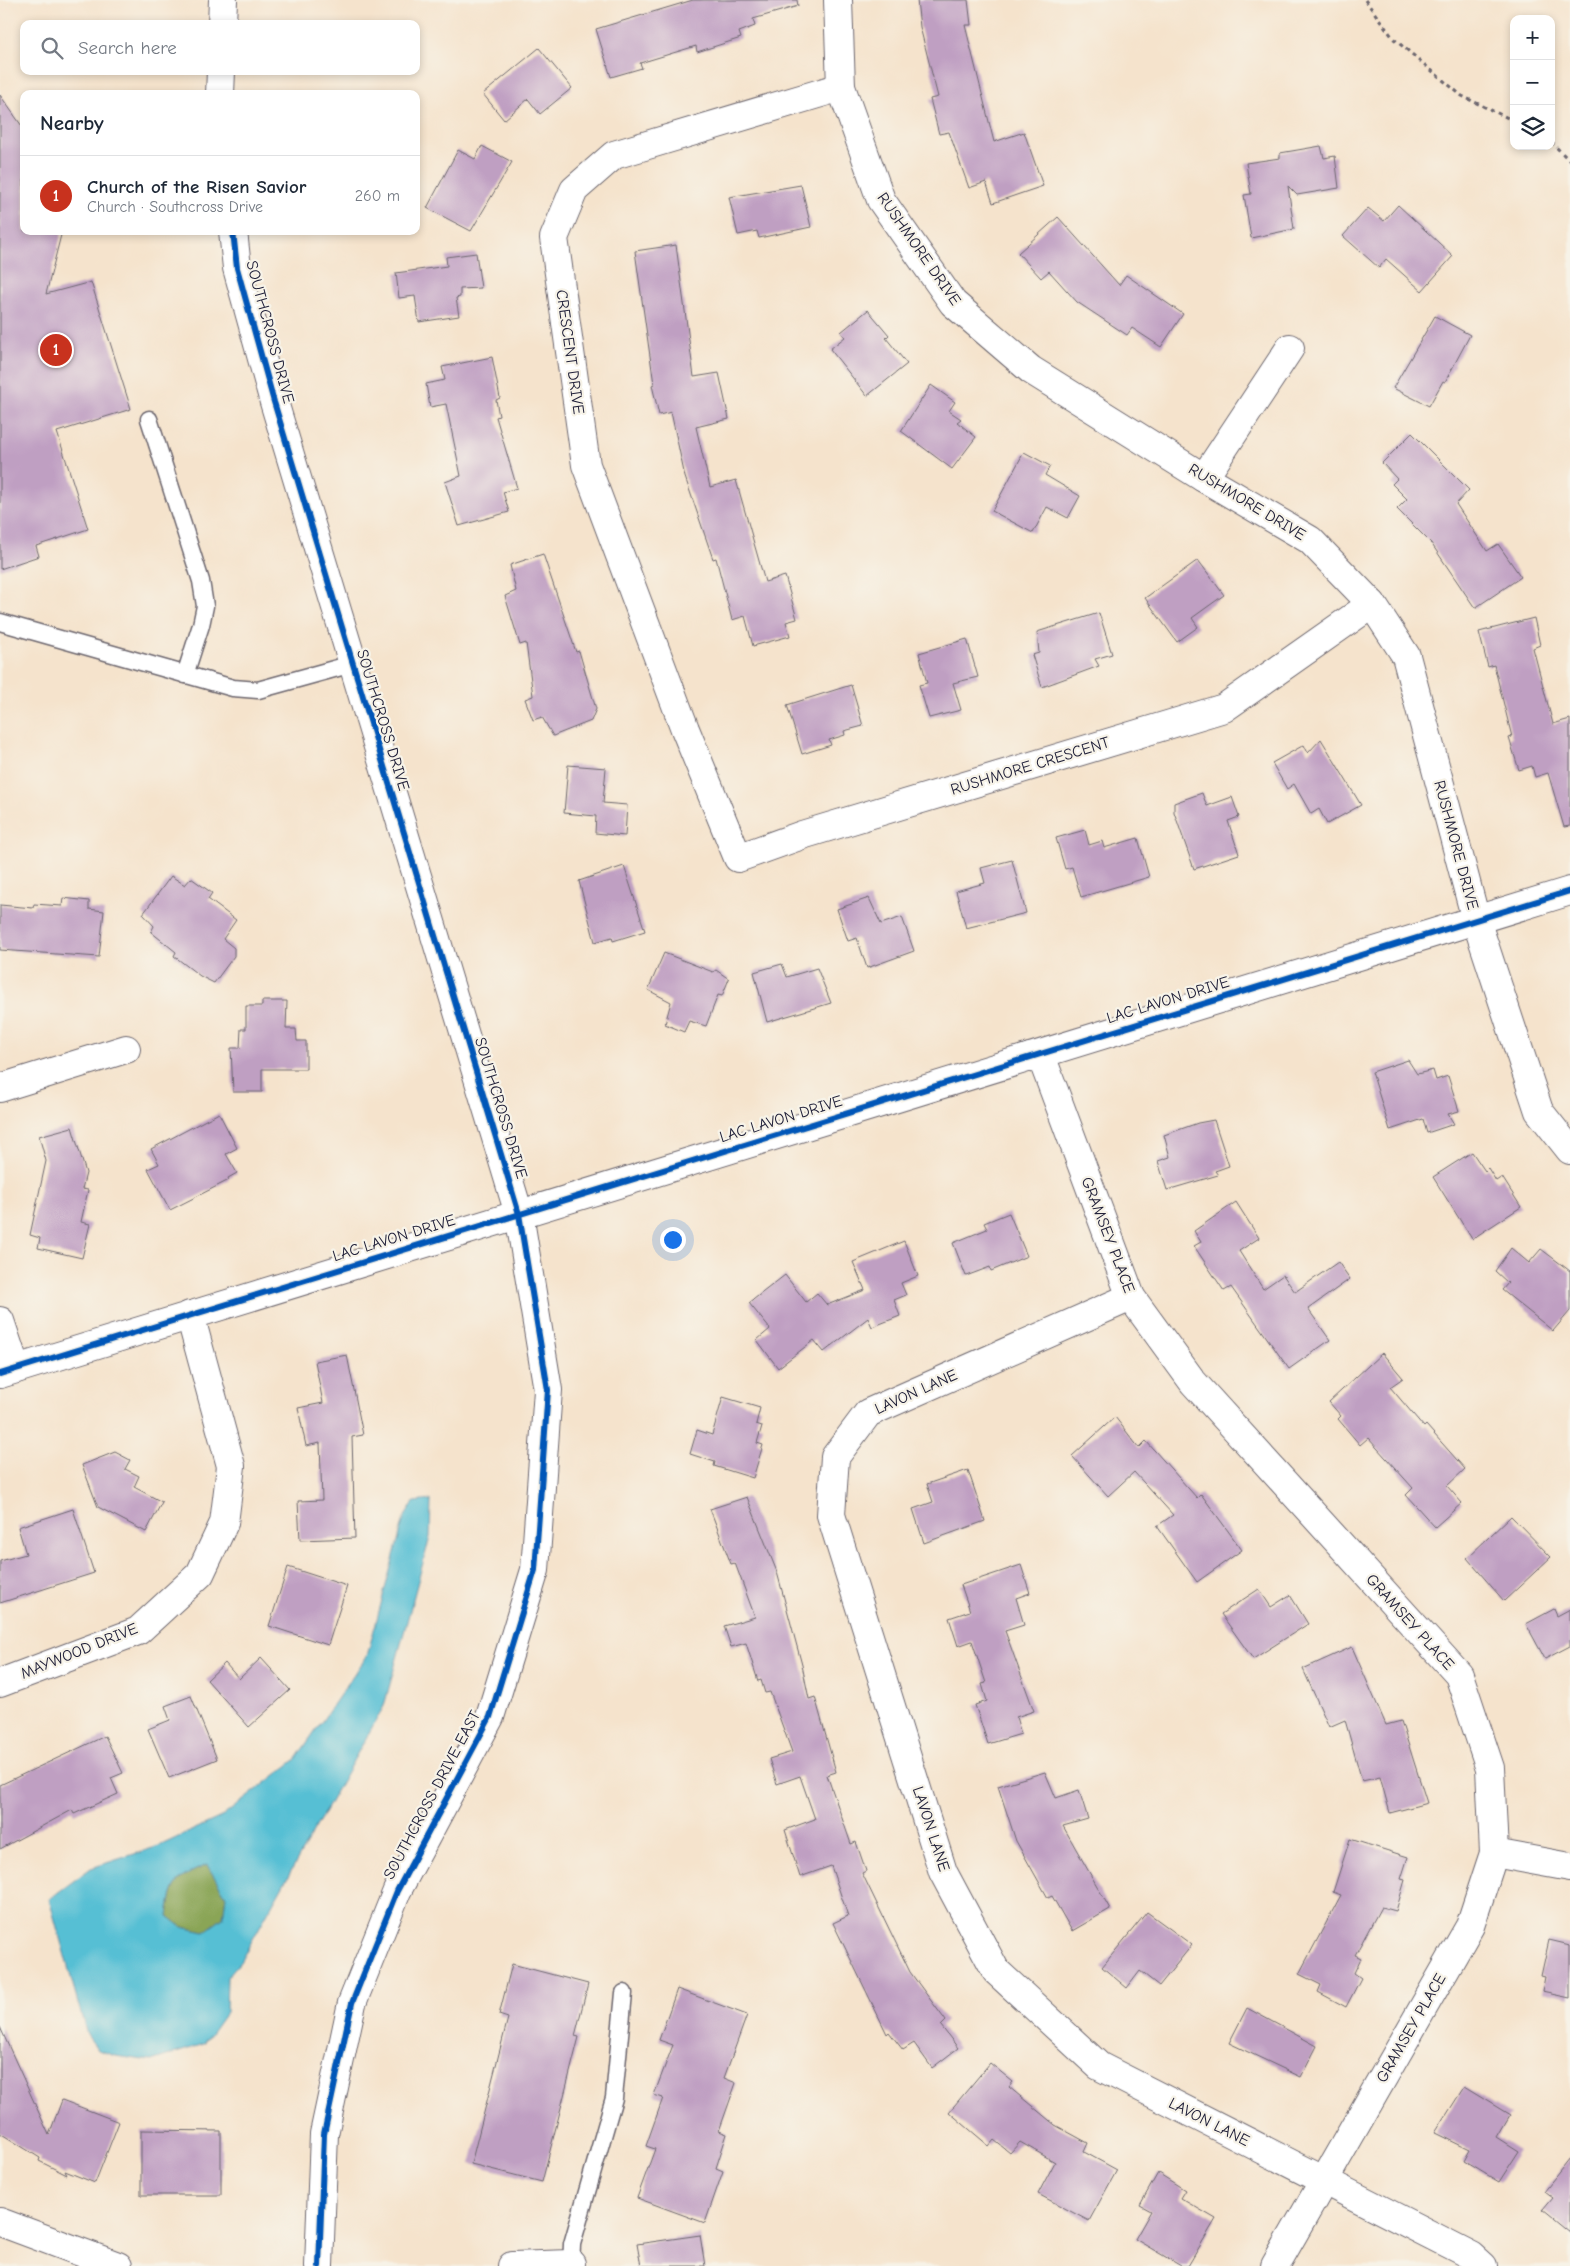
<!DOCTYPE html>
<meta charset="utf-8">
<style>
body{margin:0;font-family:"Comic Neue",sans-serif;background:#f6f6f7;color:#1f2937}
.controls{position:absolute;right:15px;top:15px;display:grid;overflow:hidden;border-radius:10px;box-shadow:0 2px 8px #0003}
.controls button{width:45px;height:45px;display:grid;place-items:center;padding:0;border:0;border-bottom:1px solid #e0e1e3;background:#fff;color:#1f2937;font:25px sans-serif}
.you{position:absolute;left:672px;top:1239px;width:18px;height:18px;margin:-12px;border:4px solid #fff;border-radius:50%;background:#1a73e8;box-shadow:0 0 0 8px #1a73e833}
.badge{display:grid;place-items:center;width:32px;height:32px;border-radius:50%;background:#c8321e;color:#fff;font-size:16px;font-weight:700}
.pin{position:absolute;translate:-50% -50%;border:2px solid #fff;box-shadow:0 1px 5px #0006}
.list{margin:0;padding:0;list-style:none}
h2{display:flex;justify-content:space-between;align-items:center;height:65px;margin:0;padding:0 20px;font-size:21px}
h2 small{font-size:16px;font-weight:400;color:#747a83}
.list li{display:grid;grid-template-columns:32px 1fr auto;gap:15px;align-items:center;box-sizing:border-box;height:80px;padding:0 20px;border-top:1px solid #e0e1e3}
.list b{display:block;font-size:19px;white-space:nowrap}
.list p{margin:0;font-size:16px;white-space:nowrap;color:#747a83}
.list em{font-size:16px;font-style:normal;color:#747a83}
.icon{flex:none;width:28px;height:28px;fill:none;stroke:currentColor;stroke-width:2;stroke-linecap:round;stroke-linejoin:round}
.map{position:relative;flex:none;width:1570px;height:2266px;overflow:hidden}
.search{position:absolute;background:#fff;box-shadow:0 2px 8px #0003;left:20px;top:20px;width:400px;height:55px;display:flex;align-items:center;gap:12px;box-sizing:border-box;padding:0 18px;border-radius:10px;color:#747a83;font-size:19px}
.panel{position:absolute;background:#fff;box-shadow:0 2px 8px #0003;left:20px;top:90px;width:400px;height:145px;border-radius:10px}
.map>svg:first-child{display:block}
.forest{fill:#8aa557;stroke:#566449}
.water{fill:#57bfd4;stroke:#3c7088;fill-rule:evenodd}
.building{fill:#bf9fc2}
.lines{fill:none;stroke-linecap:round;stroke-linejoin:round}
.service-casing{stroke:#6c666e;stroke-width:19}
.minor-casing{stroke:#6c666e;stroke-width:30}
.tertiary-casing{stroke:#6c666e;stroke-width:30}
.path{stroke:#6c666e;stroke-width:3;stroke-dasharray:4 4;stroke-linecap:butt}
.service{stroke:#fff;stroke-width:16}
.minor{stroke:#fff;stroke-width:28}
.tertiary{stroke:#fff;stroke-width:28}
.cycleway-casing{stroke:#f7f3e8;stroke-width:9}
.cycleway{stroke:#0057b8;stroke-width:6}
.labels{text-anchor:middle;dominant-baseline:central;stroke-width:4.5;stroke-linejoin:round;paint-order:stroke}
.street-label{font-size:16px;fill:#22223b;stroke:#f7f3e8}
</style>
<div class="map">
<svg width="1570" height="2266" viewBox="0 0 1570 2266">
<rect width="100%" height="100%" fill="#f7f3e8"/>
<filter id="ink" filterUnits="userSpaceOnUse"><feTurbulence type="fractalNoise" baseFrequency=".02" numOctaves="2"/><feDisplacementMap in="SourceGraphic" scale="10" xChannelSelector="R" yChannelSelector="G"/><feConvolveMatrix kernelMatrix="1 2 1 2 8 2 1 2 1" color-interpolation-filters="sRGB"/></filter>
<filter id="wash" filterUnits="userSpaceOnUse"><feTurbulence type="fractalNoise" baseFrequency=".0096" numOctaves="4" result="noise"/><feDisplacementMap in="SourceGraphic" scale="20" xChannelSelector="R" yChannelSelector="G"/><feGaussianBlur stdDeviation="1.12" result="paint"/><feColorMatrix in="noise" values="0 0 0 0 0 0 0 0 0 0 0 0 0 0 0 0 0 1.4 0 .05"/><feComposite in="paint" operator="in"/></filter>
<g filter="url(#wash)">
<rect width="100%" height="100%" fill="#f5e3cc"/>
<path class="forest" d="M 207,1865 L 226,1896 L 223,1918 L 204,1932 L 182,1927 L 168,1916 C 173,1882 175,1879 207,1865 Z"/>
<path class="water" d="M 431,1500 L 430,1537 L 384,1706 L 240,1962 L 227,1977 L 226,2013 L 204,2044 L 151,2061 L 115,2056 L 98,2050 L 87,2035 L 49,1899 L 91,1868 L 159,1846 L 223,1816 L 295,1760 L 367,1656 L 404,1518 L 414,1502 ZM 207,1865 L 226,1896 L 223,1918 L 204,1932 L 182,1927 L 168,1916 C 172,1883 176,1878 207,1865 Z"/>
<g id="blocks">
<g class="building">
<path d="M 693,0 L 797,0 L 798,6 L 753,19 L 755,26 L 739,32 L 741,38 L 697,52 L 696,46 L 640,63 L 642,68 L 611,77 L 596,29 Z"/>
<path d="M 917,0 L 968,0 L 971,25 L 965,25 L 994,142 L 1024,132 L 1043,186 L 993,203 L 986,182 L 969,188 L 949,132 L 939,134 L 930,99 L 938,97 L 920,27 Z"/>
<path d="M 539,48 L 572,88 L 540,114 L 528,99 L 504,120 L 483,94 Z"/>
<path d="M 0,95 L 24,129 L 24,231 L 62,231 L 46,294 L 91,282 L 131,409 L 57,432 L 88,529 L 36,546 L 39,556 L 0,569 Z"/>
<path d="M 482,146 L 512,162 L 471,231 L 427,208 L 458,150 L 475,159 Z"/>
<path d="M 1321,146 L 1324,158 L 1335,156 L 1339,188 L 1297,195 L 1288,186 L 1294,229 L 1251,238 L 1244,195 L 1251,194 L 1246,163 L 1280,158 L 1280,153 Z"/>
<path d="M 801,185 L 811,227 L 759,238 L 757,231 L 738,235 L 729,197 Z"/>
<path d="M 1398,205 L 1453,256 L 1422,291 L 1386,259 L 1379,268 L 1343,236 L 1368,208 L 1384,221 Z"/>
<path d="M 1058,217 L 1119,285 L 1126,275 L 1183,314 L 1161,347 L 1132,328 L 1127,335 L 1077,302 L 1049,271 L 1041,278 L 1018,253 Z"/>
<path d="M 676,245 L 694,377 L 719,373 L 729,419 L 696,427 L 710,487 L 736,480 L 765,582 L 785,576 L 797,619 L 786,622 L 790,636 L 753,646 L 745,616 L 732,620 L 716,558 L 713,559 L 685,477 L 671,412 L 659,415 L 652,385 L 654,384 L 635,251 Z"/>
<path d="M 476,253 L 481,288 L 460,289 L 460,297 L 456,298 L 459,316 L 419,322 L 415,296 L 399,298 L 396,273 L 447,266 L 446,257 Z"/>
<path d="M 868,310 L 889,335 L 886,338 L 907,364 L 867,396 L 830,349 L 845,337 L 841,332 Z"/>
<path d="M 1435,316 L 1470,335 L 1445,382 L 1443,381 L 1429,406 L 1393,388 Z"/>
<path d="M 492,357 L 500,398 L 496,400 L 499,416 L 496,417 L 517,488 L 503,492 L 509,512 L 459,526 L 445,482 L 461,476 L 446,404 L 430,407 L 426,384 L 445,380 L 442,367 Z"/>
<path d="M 931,385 L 955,402 L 949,411 L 961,419 L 957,422 L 976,437 L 952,469 L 901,431 Z"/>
<path d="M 1412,433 L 1469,490 L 1456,504 L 1487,551 L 1498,544 L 1521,577 L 1475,608 L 1431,543 L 1397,509 L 1407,499 L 1392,484 L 1397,479 L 1382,463 Z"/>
<path d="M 1024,452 L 1050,466 L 1045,475 L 1080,496 L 1068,518 L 1047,507 L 1033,533 L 992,511 Z"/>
<path d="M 543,554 L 576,652 L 579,651 L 596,709 L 591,721 L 553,736 L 542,717 L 533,720 L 525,699 L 533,696 L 526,643 L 520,645 L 505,596 L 516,591 L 510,565 Z"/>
<path d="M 1198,560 L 1224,595 L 1192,618 L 1198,627 L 1177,642 L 1145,598 Z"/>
<path d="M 1099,613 L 1112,654 L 1095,659 L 1099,666 L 1042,687 L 1032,655 L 1039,653 L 1037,632 Z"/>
<path d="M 1534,618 L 1540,645 L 1533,648 L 1553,724 L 1570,719 L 1570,826 L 1564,827 L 1548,773 L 1535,777 L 1532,766 L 1519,770 L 1509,738 L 1512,737 L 1494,665 L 1488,667 L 1479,632 Z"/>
<path d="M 967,639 L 978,677 L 953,683 L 961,710 L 929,718 L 919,685 L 927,683 L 919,653 Z"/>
<path d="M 851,685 L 863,726 L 844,731 L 845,735 L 829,740 L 831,745 L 802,754 L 787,705 Z"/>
<path d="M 1321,739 L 1361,805 L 1327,824 L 1319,809 L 1311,814 L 1294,784 L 1287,789 L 1272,763 L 1304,745 L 1308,753 Z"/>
<path d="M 568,765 L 606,768 L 603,803 L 627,805 L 625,836 L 595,833 L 596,816 L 564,813 Z"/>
<path d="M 1202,793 L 1207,806 L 1232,797 L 1239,817 L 1228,821 L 1239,854 L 1194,869 L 1174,812 L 1174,803 Z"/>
<path d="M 1085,830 L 1089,845 L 1102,841 L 1104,848 L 1138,838 L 1149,877 L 1081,897 L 1072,867 L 1065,869 L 1056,838 Z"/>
<path d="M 1012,860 L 1026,913 L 966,928 L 956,891 L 985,883 L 981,868 Z"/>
<path d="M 624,866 L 645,931 L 613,941 L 612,937 L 595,942 L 579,881 Z"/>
<path d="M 171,876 L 185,885 L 191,878 L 212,893 L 208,899 L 236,920 L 223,939 L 234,948 L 234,956 L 214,983 L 200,976 L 174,956 L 176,952 L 151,932 L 154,926 L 143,914 Z"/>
<path d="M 63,898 L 89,901 L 89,909 L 104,911 L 99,957 L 0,950 L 0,905 L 33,908 L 34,904 L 62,906 Z"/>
<path d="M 869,898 L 881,924 L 902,917 L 914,951 L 867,968 L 857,938 L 848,941 L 837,909 Z"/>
<path d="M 664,953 L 713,972 L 716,970 L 729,979 L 722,996 L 718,995 L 706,1026 L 689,1021 L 684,1032 L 665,1024 L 671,1002 L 648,990 Z"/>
<path d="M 782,964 L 787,977 L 817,968 L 831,1003 L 767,1022 L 754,972 Z"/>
<path d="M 262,1001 L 287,1001 L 286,1029 L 296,1029 L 297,1041 L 306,1041 L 306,1069 L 262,1069 L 262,1092 L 233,1092 L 231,1048 L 240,1048 L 241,1029 L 246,1029 L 246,1006 L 262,1006 Z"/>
<path d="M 1408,1060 L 1417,1074 L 1433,1070 L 1436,1080 L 1448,1076 L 1459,1111 L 1448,1114 L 1454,1124 L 1427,1133 L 1423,1119 L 1390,1130 L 1372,1072 Z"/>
<path d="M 219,1113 L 237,1148 L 226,1154 L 237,1173 L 228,1178 L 229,1180 L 170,1210 L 148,1169 L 159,1164 L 151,1149 Z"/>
<path d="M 1214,1120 L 1229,1166 L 1215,1171 L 1218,1175 L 1167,1190 L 1158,1161 L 1170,1157 L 1164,1135 L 1198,1123 Z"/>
<path d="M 72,1127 L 86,1173 L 82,1189 L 88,1190 L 81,1222 L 90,1224 L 82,1258 L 38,1248 L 40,1238 L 30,1235 L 46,1161 L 39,1136 Z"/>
<path d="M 1472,1152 L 1485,1171 L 1488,1168 L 1496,1181 L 1502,1177 L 1521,1207 L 1472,1239 L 1433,1177 Z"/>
<path d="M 1236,1202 L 1259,1238 L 1239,1251 L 1263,1289 L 1283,1275 L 1295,1292 L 1338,1262 L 1350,1279 L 1308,1309 L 1330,1340 L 1289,1369 L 1231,1287 L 1224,1291 L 1194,1246 L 1201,1242 L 1194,1231 Z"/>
<path d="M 1009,1213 L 1027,1256 L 991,1271 L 990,1267 L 966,1276 L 953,1243 L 987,1229 L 984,1223 Z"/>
<path d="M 904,1241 L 918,1276 L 901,1283 L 906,1295 L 894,1300 L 900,1316 L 872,1327 L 868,1318 L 824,1352 L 814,1340 L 778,1368 L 757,1340 L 770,1329 L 749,1303 L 785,1275 L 806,1302 L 817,1293 L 827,1305 L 865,1290 L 853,1262 Z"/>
<path d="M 1511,1248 L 1529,1263 L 1541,1249 L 1570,1271 L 1570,1311 L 1553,1331 L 1502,1290 L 1508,1283 L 1495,1271 Z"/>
<path d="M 1382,1353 L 1403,1378 L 1390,1387 L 1424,1427 L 1426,1425 L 1465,1469 L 1447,1486 L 1462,1503 L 1435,1527 L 1406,1495 L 1413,1488 L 1368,1438 L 1360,1445 L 1338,1419 L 1341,1416 L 1329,1402 Z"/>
<path d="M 347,1355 L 363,1435 L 352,1437 L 355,1538 L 300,1540 L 298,1501 L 322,1500 L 320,1443 L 306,1446 L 298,1408 L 323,1403 L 315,1361 Z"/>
<path d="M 723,1397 L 760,1408 L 756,1424 L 762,1426 L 757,1443 L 763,1445 L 753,1478 L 714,1466 L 715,1462 L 690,1454 L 697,1430 L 712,1435 Z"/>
<path d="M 1115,1417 L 1139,1448 L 1146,1441 L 1197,1498 L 1201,1494 L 1242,1550 L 1197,1582 L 1157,1526 L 1173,1515 L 1134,1472 L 1108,1496 L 1072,1456 Z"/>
<path d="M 115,1452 L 130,1460 L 125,1469 L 139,1476 L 134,1487 L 162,1502 L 146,1532 L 98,1507 L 82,1465 Z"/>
<path d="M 968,1470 L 985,1521 L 924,1543 L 913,1509 L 933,1502 L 927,1484 Z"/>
<path d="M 747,1497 L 777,1572 L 802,1665 L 809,1699 L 815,1697 L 836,1772 L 827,1775 L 851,1844 L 856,1842 L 866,1871 L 862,1873 L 910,1972 L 946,2021 L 941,2026 L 958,2048 L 932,2068 L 914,2043 L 903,2050 L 889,2032 L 887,2034 L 833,1923 L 848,1916 L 831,1866 L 800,1877 L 785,1830 L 815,1819 L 800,1776 L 777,1784 L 769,1759 L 792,1752 L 770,1692 L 765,1693 L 761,1680 L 758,1681 L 746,1643 L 731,1647 L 724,1626 L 755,1617 L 735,1563 L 731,1564 L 710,1509 Z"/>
<path d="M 73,1509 L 94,1573 L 0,1603 L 0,1561 L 26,1554 L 18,1527 Z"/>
<path d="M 1511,1516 L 1551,1557 L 1504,1601 L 1467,1558 Z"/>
<path d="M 1021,1565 L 1030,1593 L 1016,1598 L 1024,1625 L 1005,1631 L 1034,1711 L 1016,1717 L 1021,1734 L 988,1744 L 975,1705 L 987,1701 L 982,1684 L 986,1683 L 972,1641 L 958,1646 L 949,1618 L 970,1611 L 961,1585 Z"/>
<path d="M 288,1567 L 347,1586 L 328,1645 L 269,1626 Z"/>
<path d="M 1259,1589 L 1271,1607 L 1290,1595 L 1308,1624 L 1253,1659 L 1221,1614 Z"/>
<path d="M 1554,1609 L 1557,1616 L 1570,1609 L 1570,1646 L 1545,1659 L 1526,1624 Z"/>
<path d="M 1352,1647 L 1386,1725 L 1401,1721 L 1427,1803 L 1390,1813 L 1380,1777 L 1362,1781 L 1345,1720 L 1329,1727 L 1303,1669 Z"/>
<path d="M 261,1658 L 290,1690 L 249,1727 L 207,1680 L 225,1663 L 239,1679 Z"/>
<path d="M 191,1696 L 217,1759 L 169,1778 L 148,1729 L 170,1720 L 165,1706 Z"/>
<path d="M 105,1736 L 123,1773 L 111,1778 L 118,1794 L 74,1814 L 72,1810 L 0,1849 L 0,1785 Z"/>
<path d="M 1045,1772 L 1056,1798 L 1079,1790 L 1088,1819 L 1063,1826 L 1110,1909 L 1072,1931 L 1052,1896 L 1048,1898 L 1016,1841 L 998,1786 Z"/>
<path d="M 1350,1839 L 1408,1857 L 1401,1879 L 1405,1880 L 1396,1911 L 1381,1907 L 1355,1955 L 1361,1958 L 1354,1973 L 1361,1978 L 1346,2007 L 1318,1992 L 1321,1985 L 1299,1974 L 1341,1895 L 1333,1892 Z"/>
<path d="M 1147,1912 L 1192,1945 L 1159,1986 L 1140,1971 L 1127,1988 L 1102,1967 Z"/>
<path d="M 1549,1940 L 1570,1945 L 1570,1998 L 1542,1992 L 1545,1977 L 1541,1976 Z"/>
<path d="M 512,1964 L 588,1984 L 575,2036 L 579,2037 L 542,2182 L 471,2164 L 508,2018 L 499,2015 Z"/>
<path d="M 677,1989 L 747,2015 L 724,2078 L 736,2083 L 719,2131 L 727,2134 L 716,2168 L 723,2171 L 705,2223 L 637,2198 L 655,2149 L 646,2146 L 663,2098 L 654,2095 L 673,2045 L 659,2040 Z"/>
<path d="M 1247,2008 L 1317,2046 L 1301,2077 L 1229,2043 Z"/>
<path d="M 0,2027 L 49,2135 L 62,2100 L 119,2122 L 95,2183 L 65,2171 L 67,2175 L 39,2161 L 40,2158 L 0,2133 Z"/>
<path d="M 990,2063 L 1013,2082 L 1009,2087 L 1055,2125 L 1088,2143 L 1084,2152 L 1117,2170 L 1089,2221 L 1038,2194 L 1055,2162 L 1020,2142 L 1010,2153 L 994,2140 L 989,2146 L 949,2112 Z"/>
<path d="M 1464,2087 L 1510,2115 L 1497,2137 L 1519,2151 L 1499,2182 L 1464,2161 L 1470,2150 L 1435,2133 Z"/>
<path d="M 141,2130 L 221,2131 L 221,2195 L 141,2195 Z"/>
<path d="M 1570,2158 L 1570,2232 L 1543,2210 L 1553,2198 L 1544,2191 Z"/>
<path d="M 1158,2173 L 1185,2190 L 1180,2198 L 1216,2219 L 1188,2266 L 1181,2266 L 1135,2239 L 1151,2211 L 1140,2205 Z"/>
<path d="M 700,2235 L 705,2266 L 641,2266 L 637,2244 Z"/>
</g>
</g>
</g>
<g filter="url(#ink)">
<use href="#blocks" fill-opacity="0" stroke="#6c666e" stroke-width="1"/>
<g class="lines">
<g class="service-casing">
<g id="service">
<path d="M 149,419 L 201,581 L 205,606 L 201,625 L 185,675"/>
<path d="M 0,622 L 233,688 L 258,690 L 352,664"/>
<path d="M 571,2266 L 572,2244 L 614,2098 L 624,1993"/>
</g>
</g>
<g class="minor-casing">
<g id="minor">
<path d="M 838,0 L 841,87 L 881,200 L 953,303 L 1031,370 L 1204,478 L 1310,540 L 1372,604 L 1406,656 L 1476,920 L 1539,1111 L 1570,1150"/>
<path d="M 841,87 L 614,155 L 574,190 L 554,238 L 586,465 L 685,729 L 738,858 L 802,835 L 1224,708 L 1372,604"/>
<path d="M 1204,478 L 1290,348"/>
<path d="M 1030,1057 L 1043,1061 L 1131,1297 L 1193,1382 L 1459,1675 L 1490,1768 L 1494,1853 L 1470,1926 L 1275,2266"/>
<path d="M 0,1088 L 126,1049"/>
<path d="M 1131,1297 L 868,1413 L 835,1457 L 831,1515 L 943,1872 L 996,1971 L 1099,2066 L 1472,2256 L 1483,2266"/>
<path d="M 0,1321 L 16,1369"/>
<path d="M 0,1683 L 138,1631 L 200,1574 L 224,1523 L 231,1466 L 190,1315"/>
<path d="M 1494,1853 L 1570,1867"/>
<path d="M 0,2222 L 118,2266"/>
<path d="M 512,2266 L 571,2264"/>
</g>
</g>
<g class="tertiary-casing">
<g id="tertiary">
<path d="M 222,24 L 223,0"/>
<path d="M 220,94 L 221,71"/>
<path d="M 233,231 L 237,268 L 274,402 L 519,1214 L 548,1390 L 535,1570 L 490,1717 L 397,1891 L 352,2003 L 324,2134 L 319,2266"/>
<path d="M 0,1374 L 1570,891"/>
</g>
</g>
<g class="path">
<path d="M 1365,0 L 1394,39 L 1462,96 L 1514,121"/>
<path d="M 1551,142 L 1570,161"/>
</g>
<use href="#service" class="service"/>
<use href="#minor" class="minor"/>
<use href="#tertiary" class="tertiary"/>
<g class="cycleway-casing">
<g id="cycleway">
<path d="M 233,231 L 237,268 L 274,402 L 519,1214 L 548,1390 L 535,1570 L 490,1717 L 397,1891 L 352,2003 L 324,2134 L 319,2266"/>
<path d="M 0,1374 L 1570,891"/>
</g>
</g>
<use href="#cycleway" class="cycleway"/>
</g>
</g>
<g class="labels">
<g class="street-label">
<text transform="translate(919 249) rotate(55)">RUSHMORE DRIVE</text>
<text transform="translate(270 332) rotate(75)">SOUTHCROSS DRIVE</text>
<text transform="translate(570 352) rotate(82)">CRESCENT DRIVE</text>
<text transform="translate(1247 502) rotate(31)">RUSHMORE DRIVE</text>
<text transform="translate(383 720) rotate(73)">SOUTHCROSS DRIVE</text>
<text transform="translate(1030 766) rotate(-17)">RUSHMORE CRESCENT</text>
<text transform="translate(1456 845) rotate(75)">RUSHMORE DRIVE</text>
<text transform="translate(1168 1000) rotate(-17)">LAC LAVON DRIVE</text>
<text transform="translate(501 1108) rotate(73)">SOUTHCROSS DRIVE</text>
<text transform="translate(781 1119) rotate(-17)">LAC LAVON DRIVE</text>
<text transform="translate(1108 1235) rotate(69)">GRAMSEY PLACE</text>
<text transform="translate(394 1238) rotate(-17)">LAC LAVON DRIVE</text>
<text transform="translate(916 1392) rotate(-24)">LAVON LANE</text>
<text transform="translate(1410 1622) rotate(48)">GRAMSEY PLACE</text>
<text transform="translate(79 1651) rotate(-22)">MAYWOOD DRIVE</text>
<text transform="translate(432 1795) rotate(-62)">SOUTHCROSS DRIVE EAST</text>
<text transform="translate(931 1829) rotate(72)">LAVON LANE</text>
<text transform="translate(1411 2028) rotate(-60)">GRAMSEY PLACE</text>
<text transform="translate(1209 2122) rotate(27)">LAVON LANE</text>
</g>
</g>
</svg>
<div class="controls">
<button>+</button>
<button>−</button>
<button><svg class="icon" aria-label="layers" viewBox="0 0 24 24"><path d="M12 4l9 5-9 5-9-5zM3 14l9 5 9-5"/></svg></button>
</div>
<div class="you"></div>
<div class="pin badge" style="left:56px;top:350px">1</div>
<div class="search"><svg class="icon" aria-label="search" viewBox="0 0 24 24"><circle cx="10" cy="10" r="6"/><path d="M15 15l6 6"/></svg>Search here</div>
<section class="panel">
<h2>Nearby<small></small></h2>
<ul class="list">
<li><span class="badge">1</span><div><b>Church of the Risen Savior</b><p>Church · Southcross Drive</p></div><em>260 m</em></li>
</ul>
</section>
</div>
